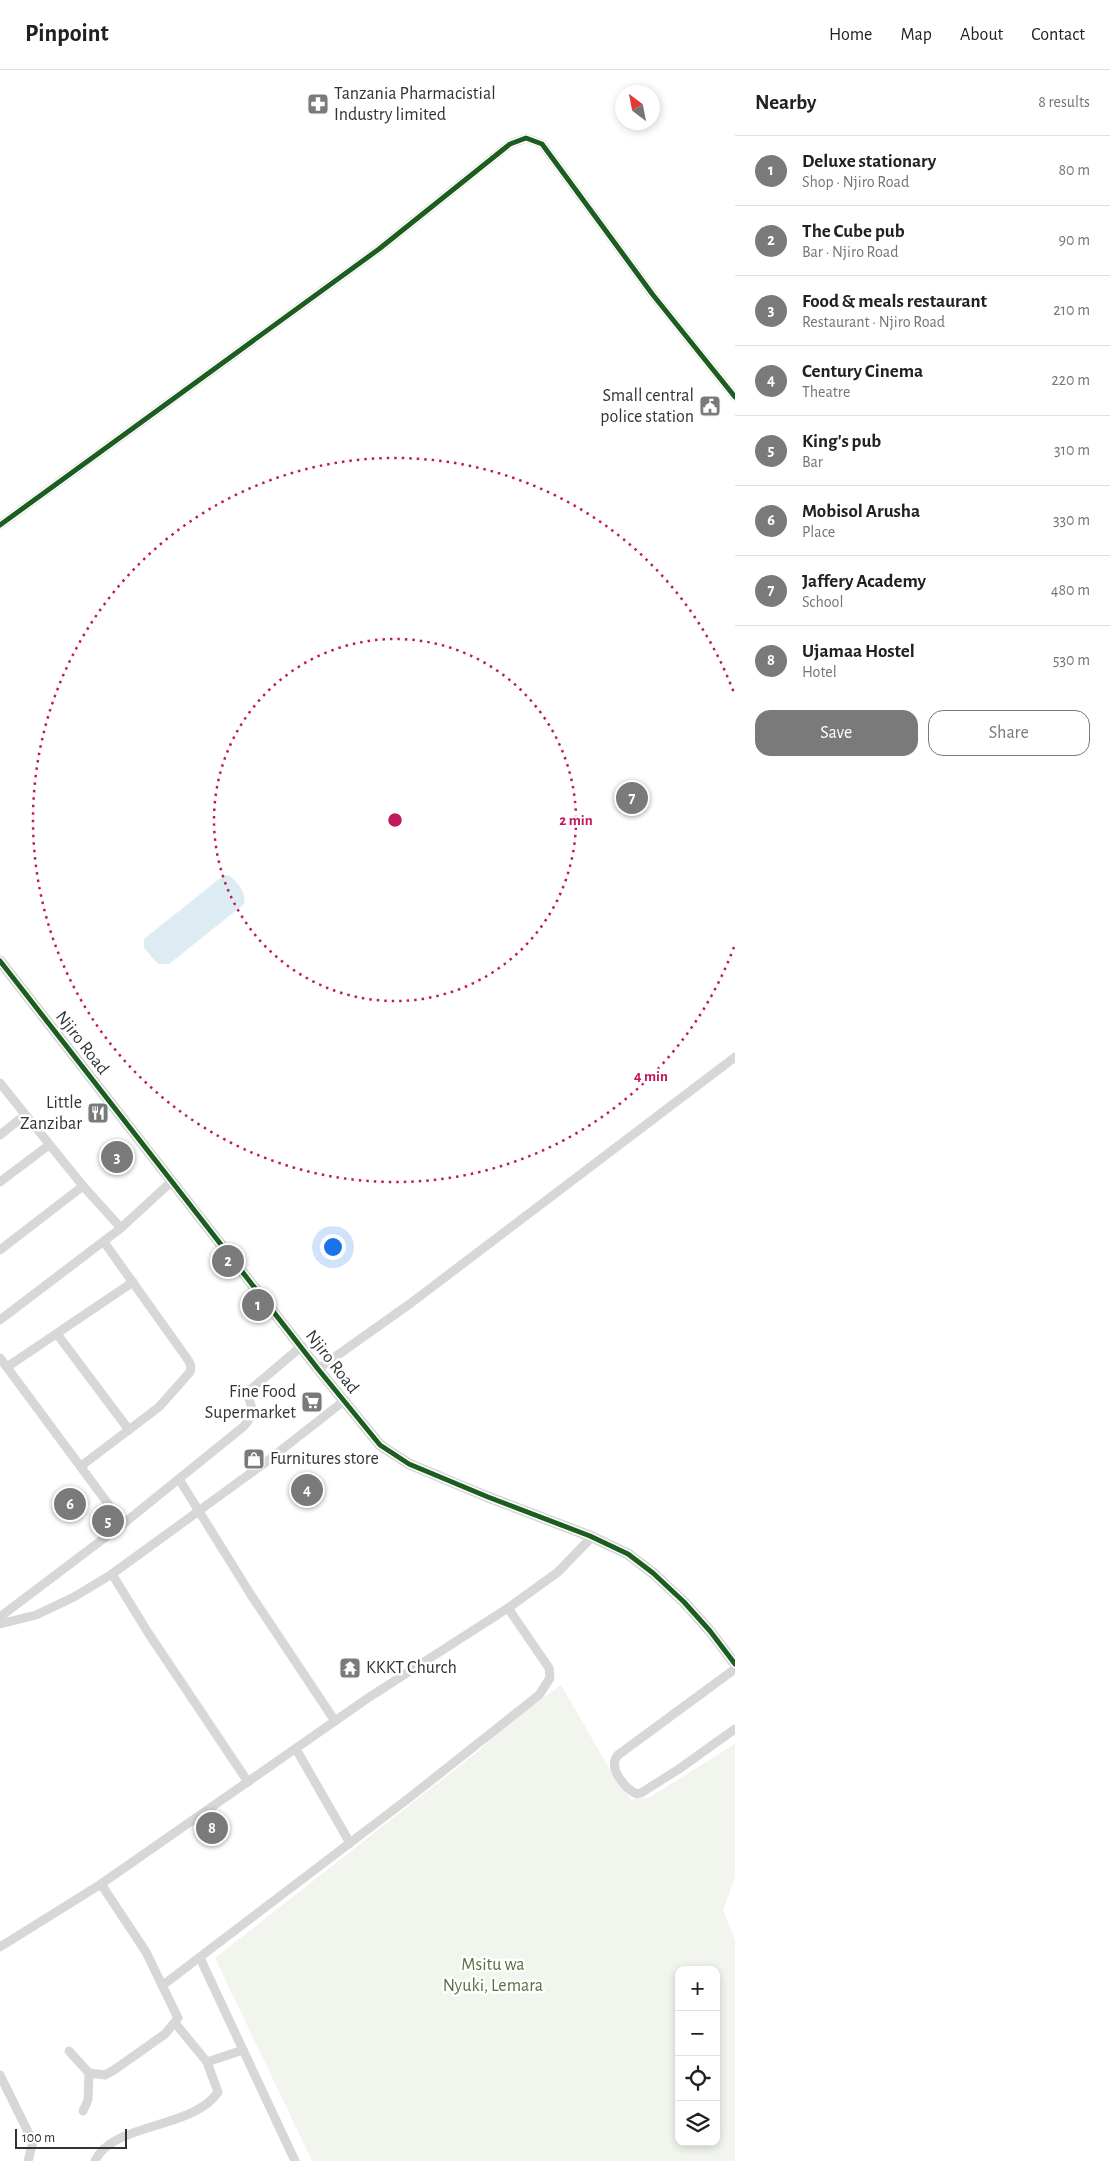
<!DOCTYPE html>
<meta charset="utf-8">
<style>
body{margin:0;font-family:"Alegreya Sans",sans-serif;background:#f2f2f2;color:#202124}
.controls{position:absolute;right:15px;bottom:15px;display:grid;overflow:hidden;border-radius:10px;box-shadow:0 2px 8px #0003}
.controls button{width:45px;height:45px;display:grid;place-items:center;padding:0;border:0;border-bottom:1px solid #e0e0e0;background:#fff;color:#202124;font:25px sans-serif}
.compass{position:absolute;left:615px;top:15px;width:45px;height:45px;border-radius:50%;background:#fff;box-shadow:0 2px 8px #0003;rotate:328deg}
.scale{position:absolute;left:15px;bottom:12px;width:112px;box-sizing:border-box;padding-left:5px;border:2px solid #333;border-top:0;font-size:14px;line-height:18px;white-space:nowrap;color:#333;-webkit-text-stroke:4px #fff;paint-order:stroke}
.you{position:absolute;left:332px;top:1176px;width:18px;height:18px;margin:-12px;border:4px solid #fff;border-radius:50%;background:#1a73e8;box-shadow:0 0 0 8px #1a73e833}
.badge{display:grid;place-items:center;width:32px;height:32px;border-radius:50%;background:#7a7a7a;color:#fff;font-size:16px;font-weight:700}
.pin{position:absolute;translate:-50% -50%;border:2px solid #fff;box-shadow:0 1px 5px #0006}
.list{margin:0;padding:0;list-style:none}
h2{display:flex;justify-content:space-between;align-items:center;height:65px;margin:0;padding:0 20px;font-size:21px}
h2 small{font-size:16px;font-weight:400;color:#757577}
.list li{display:grid;grid-template-columns:32px 1fr auto;gap:15px;align-items:center;box-sizing:border-box;height:70px;padding:0 20px;border-top:1px solid #e0e0e0}
.list b{display:block;font-size:19px;white-space:nowrap}
.list p{margin:0;font-size:16px;white-space:nowrap;color:#757577}
.list em{font-size:16px;font-style:normal;color:#757577}
.actions{display:flex;gap:10px;padding:15px 20px}
.actions a{flex:1;padding:11px 0;border:1px solid #7a7a7a;border-radius:15px;text-align:center;font-size:18px;color:#7a7a7a}
.actions .main{background:#7a7a7a;color:#fff}
.icon{flex:none;width:28px;height:28px;fill:none;stroke:currentColor;stroke-width:2;stroke-linecap:round;stroke-linejoin:round}
.map{position:relative;flex:none;width:735px;height:2091px;overflow:hidden}
header{display:flex;align-items:center;gap:30px;box-sizing:border-box;height:70px;padding:0 25px;background:#fff;border-bottom:1px solid #e0e0e0}
header strong{font-size:24px}
nav{display:flex;gap:28px;margin-inline-start:auto;font-size:18px}
main{display:flex}
aside{flex:1;background:#fff}
.map>svg:first-child{display:block}
.green{fill:#f1f5ed;fill-rule:evenodd}
.water{fill:#ddebf3}
.lines{fill:none;stroke-linecap:round;stroke-linejoin:round}
.minor{stroke:#d7d7d7;stroke-width:9}
.tertiary{stroke:#d7d7d7;stroke-width:11}
.cycleway-casing{stroke:#fff;stroke-width:8}
.cycleway{stroke:#1b5e20;stroke-width:5}
.ring{fill:none;stroke:#c2185b;stroke-width:2.5;stroke-dasharray:2.5 5}
.labels{text-anchor:middle;dominant-baseline:central;stroke-width:5;stroke-linejoin:round;paint-order:stroke}
.poi-label{font-size:18px;fill:#333;stroke:#fff;text-anchor:start}
.street-label{font-size:18px;fill:#333;stroke:#fff}
.park-label{font-size:18px;fill:#56703f;stroke:#fff}
.centre{fill:#c2185b;stroke:#fff;stroke-width:2.5}
.ring-label{font-size:15px;text-anchor:middle;font-weight:bold;fill:#c2185b;stroke:#fff;stroke-width:5;stroke-linejoin:round;paint-order:stroke}
</style>
<header>
<strong>Pinpoint</strong>
<nav><a>Home</a><a>Map</a><a>About</a><a>Contact</a></nav>
</header>
<main>
<div class="map">
<svg width="735" height="2091" viewBox="0 0 735 2091">
<rect width="100%" height="100%" fill="#fff"/>
<path class="green" d="M 561,1615 L 609,1698 L 631,1730 L 650,1727 L 735,1674 L 735,1807 L 723,1840 L 735,1870 L 735,2091 L 312,2091 L 215,1888 L 476,1683 L 506,1655 ZM 679,1900 L 716,1900 L 716,2072 L 679,2072 Z"/>
<path class="water" d="M 228,805 C 237,810 247,824 244,834 L 169,894 L 158,894 L 144,878 L 144,869 L 223,806 Z"/>
<g class="lines">
<g class="minor">
<path d="M 0,455 L 379,179 L 510,74 L 526,68 L 542,74 L 653,225 L 735,327"/>
<path d="M 0,1013 L 83,1116 L 121,1158"/>
<path d="M 0,1065 L 25,1045"/>
<path d="M 0,1112 L 49,1075"/>
<path d="M 0,1180 L 83,1116"/>
<path d="M 0,1250 L 121,1158 L 172,1111"/>
<path d="M 57,1264 L 129,1360"/>
<path d="M 0,1288 L 123,1454"/>
<path d="M 7,1297 L 133,1212"/>
<path d="M 318,1299 L 411,1233 L 735,987"/>
<path d="M 81,1396 L 159,1337 L 190,1302 C 192,1295 190,1293 186,1287 L 104,1172"/>
<path d="M 179,1409 L 251,1525 L 335,1651"/>
<path d="M 112,1504 L 147,1561 L 248,1712"/>
<path d="M 0,1547 L 123,1454 L 243,1357 C 263,1335 244,1338 250,1320 L 302,1276"/>
<path d="M 0,1554 L 36,1545 L 74,1527 L 112,1504 L 266,1392 L 345,1330"/>
<path d="M 735,1599 L 618,1685 C 607,1697 625,1719 637,1724 L 641,1723 L 679,1699 L 735,1659"/>
<path d="M 296,1679 L 350,1773"/>
<path d="M 0,1877 L 101,1814 L 368,1628 L 508,1538 L 558,1502 L 588,1471 L 590,1466"/>
<path d="M 200,1888 L 295,2091"/>
<path d="M 163,1915 L 409,1728 L 539,1625 L 550,1608 L 549,1598 L 508,1538"/>
<path d="M 175,1953 L 207,1992 L 243,1980"/>
<path d="M 69,1981 L 89,2003 L 105,2005 L 114,2000 L 165,1964 L 178,1948 L 146,1882 L 101,1814"/>
<path d="M 0,2005 L 33,2072 L 28,2091"/>
<path d="M 83,2041 L 88,2030 L 89,2003"/>
<path d="M 95,2091 C 111,2053 194,2059 218,2022 L 207,1992"/>
</g>
<path class="tertiary" d="M 0,891 L 318,1299 L 380,1375 L 409,1394 L 488,1427 L 590,1466 L 628,1484 L 653,1503 L 684,1532 L 710,1561 L 735,1594"/>
<g class="cycleway-casing">
<g id="cycleway">
<path d="M 0,455 L 379,179 L 510,74 L 526,68 L 542,74 L 653,225 L 735,327"/>
<path d="M 0,891 L 318,1299 L 380,1375 L 409,1394 L 488,1427 L 590,1466 L 628,1484 L 653,1503 L 684,1532 L 710,1561 L 735,1594"/>
</g>
</g>
<use href="#cycleway" class="cycleway"/>
</g>
<g class="ring">
<circle cx="395" cy="750" r="181"/>
<path d="M734 877A362 362 0 1 1 734 623"/>
</g>
<defs>
<g id="pharmacy-square" transform="scale(1.125)"><rect x="-9" y="-9" width="18" height="18" rx="4" fill="#7a7a7a" stroke="#fff"/><path d="M-2-6h4v4h4v4h-4v4h-4v-4h-4v-4h4Z" fill="#fff"/></g>
<g id="civic-square" transform="scale(1.125)"><rect x="-9" y="-9" width="18" height="18" rx="4" fill="#7a7a7a" stroke="#fff"/><path d="M-.6-6.5H3V-4.5H.6V-3L4-1V1h2V6H-6V1h2V-1L-.6-3ZM-1.2 2.5V6h2.4V2.5Z" fill="#fff"/></g>
<g id="restaurant-square" transform="scale(1.125)"><rect x="-9" y="-9" width="18" height="18" rx="4" fill="#7a7a7a" stroke="#fff"/><path d="M-5-6h1v4h1v-4h1v4h1v-4h1v5L-1.5 .5V6h-2V.5L-5-1ZM5-6V6H3V1.5H1.5Q1.5-4 5-6Z" fill="#fff"/></g>
<g id="supermarket-square" transform="scale(1.125)"><rect x="-9" y="-9" width="18" height="18" rx="4" fill="#7a7a7a" stroke="#fff"/><path d="M-6-5.5h2.5l.6 2H6L4.5 2H-2.5L-4.4-4H-6ZM-1.5 3.2a1.3 1.3 0 1 0 .1 0ZM3 3.2a1.3 1.3 0 1 0 .1 0Z" fill="#fff"/></g>
<g id="shop-square" transform="scale(1.125)"><rect x="-9" y="-9" width="18" height="18" rx="4" fill="#7a7a7a" stroke="#fff"/><path d="M-5-2.5h2.3a2.7 3.5 0 0 1 5.4 0H5L5.5 6h-11ZM-1.5-2.5h3a1.5 2.3 0 0 0-3 0Z" fill="#fff"/></g>
<g id="temple-square" transform="scale(1.125)"><rect x="-9" y="-9" width="18" height="18" rx="4" fill="#7a7a7a" stroke="#fff"/><path d="M0-6L5-2H3V0L6.5 2.5H4V6H1.5V3h-3V6H-4V2.5H-6.5L-3 0V-2H-5Z" fill="#fff"/></g>
</defs>
<g fill-rule="evenodd">
<use href="#pharmacy-square" x="318" y="34"/>
<use href="#civic-square" x="710" y="336"/>
<use href="#restaurant-square" x="98" y="1043"/>
<use href="#supermarket-square" x="312" y="1332"/>
<use href="#shop-square" x="254" y="1389"/>
<use href="#temple-square" x="350" y="1598"/>
</g>
<g class="labels">
<g class="poi-label">
<text x="334" y="24">Tanzania Pharmacistial<tspan x="334" dy="21">Industry limited</tspan></text>
<text x="694" y="326" text-anchor="end">Small central<tspan x="694" dy="21">police station</tspan></text>
<text x="82" y="1033" text-anchor="end">Little<tspan x="82" dy="21">Zanzibar</tspan></text>
<text x="296" y="1322" text-anchor="end">Fine Food<tspan x="296" dy="21">Supermarket</tspan></text>
<text x="270" y="1389">Furnitures store</text>
<text x="366" y="1598">KKKT Church</text>
</g>
<g class="street-label">
<text transform="translate(82 973) rotate(52)">Njiro Road</text>
<text transform="translate(332 1292) rotate(52)">Njiro Road</text>
</g>
<g class="park-label">
<text x="493" y="1895">Msitu wa<tspan x="493" dy="21">Nyuki, Lemara</tspan></text>
</g>
</g>
<circle cx="395" cy="750" r="8" class="centre"/>
<g class="ring-label">
<text x="576" y="755">2 min</text>
<text x="651" y="1011">4 min</text>
</g>
</svg>
<div class="controls">
<button>+</button>
<button>−</button>
<button><svg class="icon" aria-label="locate" viewBox="0 0 24 24"><circle cx="12" cy="12" r="6"/><path d="M12 2v4M12 18v4M2 12h4M18 12h4"/></svg></button>
<button><svg class="icon" aria-label="layers" viewBox="0 0 24 24"><path d="M12 4l9 5-9 5-9-5zM3 14l9 5 9-5"/></svg></button>
</div>
<svg class="compass" viewBox="-18 -18 36 36"><path d="M0-13l5 13h-10z" fill="#e53935"/><path d="M0 13l5-13h-10z" fill="#757577"/></svg>
<div class="scale">100 m</div>
<div class="you"></div>
<div class="pin badge" style="left:258px;top:1235px">1</div>
<div class="pin badge" style="left:228px;top:1191px">2</div>
<div class="pin badge" style="left:117px;top:1087px">3</div>
<div class="pin badge" style="left:307px;top:1420px">4</div>
<div class="pin badge" style="left:108px;top:1451px">5</div>
<div class="pin badge" style="left:70px;top:1434px">6</div>
<div class="pin badge" style="left:632px;top:728px">7</div>
<div class="pin badge" style="left:212px;top:1758px">8</div>
</div>
<aside>
<h2>Nearby<small>8 results</small></h2>
<ul class="list">
<li><span class="badge">1</span><div><b>Deluxe stationary</b><p>Shop · Njiro Road</p></div><em>80 m</em></li>
<li><span class="badge">2</span><div><b>The Cube pub</b><p>Bar · Njiro Road</p></div><em>90 m</em></li>
<li><span class="badge">3</span><div><b>Food &amp; meals restaurant</b><p>Restaurant · Njiro Road</p></div><em>210 m</em></li>
<li><span class="badge">4</span><div><b>Century Cinema</b><p>Theatre</p></div><em>220 m</em></li>
<li><span class="badge">5</span><div><b>King's pub</b><p>Bar</p></div><em>310 m</em></li>
<li><span class="badge">6</span><div><b>Mobisol Arusha</b><p>Place</p></div><em>330 m</em></li>
<li><span class="badge">7</span><div><b>Jaffery Academy</b><p>School</p></div><em>480 m</em></li>
<li><span class="badge">8</span><div><b>Ujamaa Hostel</b><p>Hotel</p></div><em>530 m</em></li>
</ul>
<div class="actions"><a class="main">Save</a><a>Share</a></div>
</aside>
</main>
